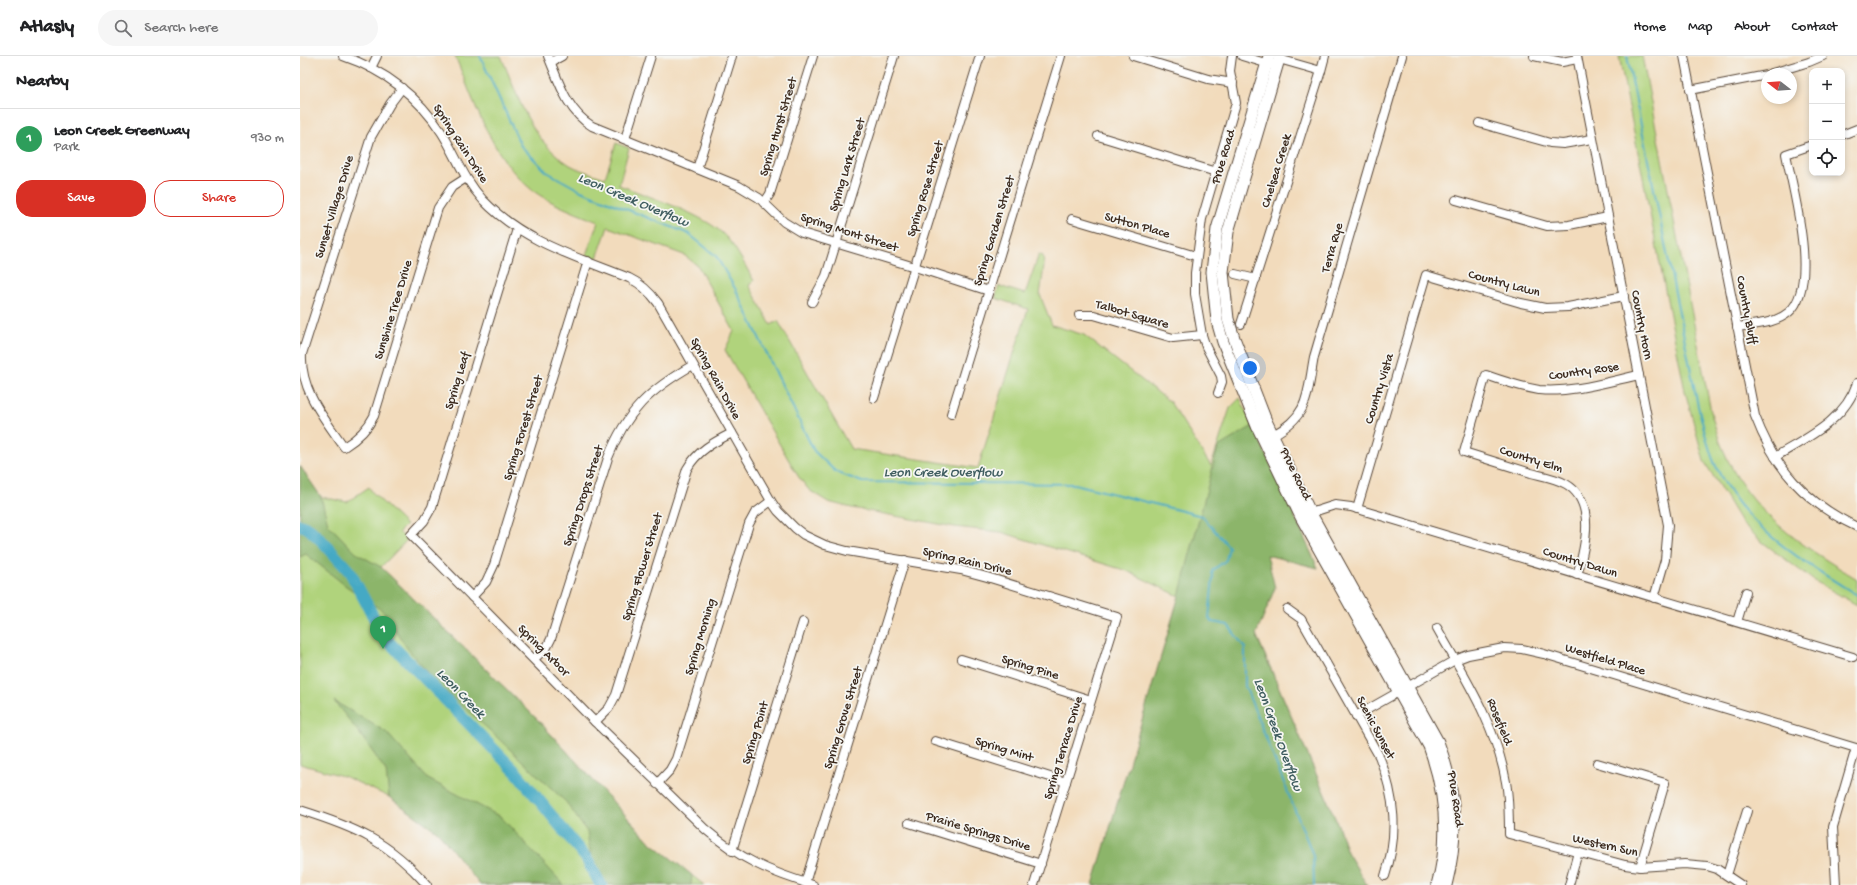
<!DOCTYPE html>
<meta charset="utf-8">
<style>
body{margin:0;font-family:"Gochi Hand",sans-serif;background:#f6f6f6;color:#202124}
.controls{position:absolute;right:12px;top:12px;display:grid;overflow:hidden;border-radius:8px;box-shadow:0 2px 6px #0003}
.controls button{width:36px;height:36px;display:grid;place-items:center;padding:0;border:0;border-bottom:1px solid #e0e0e0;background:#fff;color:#202124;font:20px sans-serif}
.compass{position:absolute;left:1461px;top:12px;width:36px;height:36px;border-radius:50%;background:#fff;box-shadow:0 2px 6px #0003;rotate:287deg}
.you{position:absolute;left:950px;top:312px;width:14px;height:14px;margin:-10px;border:3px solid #fff;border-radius:50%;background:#1a73e8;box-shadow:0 0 0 6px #1a73e833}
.badge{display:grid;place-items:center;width:26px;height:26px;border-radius:50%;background:#d93025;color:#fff;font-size:13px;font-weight:700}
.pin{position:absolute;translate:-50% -33px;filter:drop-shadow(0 1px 2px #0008)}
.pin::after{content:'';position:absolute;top:21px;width:14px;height:12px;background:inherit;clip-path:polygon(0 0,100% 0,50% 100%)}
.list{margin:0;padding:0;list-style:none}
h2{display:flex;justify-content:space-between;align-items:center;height:52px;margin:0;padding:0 16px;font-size:17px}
h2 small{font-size:13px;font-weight:400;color:#757577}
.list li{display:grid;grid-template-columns:26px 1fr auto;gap:12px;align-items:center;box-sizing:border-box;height:60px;padding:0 16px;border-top:1px solid #e0e0e0}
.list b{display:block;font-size:15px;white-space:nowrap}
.list p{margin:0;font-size:13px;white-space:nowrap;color:#757577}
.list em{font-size:13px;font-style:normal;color:#757577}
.actions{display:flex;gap:8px;padding:12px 16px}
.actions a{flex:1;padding:9px 0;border:1px solid #d93025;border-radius:16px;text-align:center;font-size:14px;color:#d93025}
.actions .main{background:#d93025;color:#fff}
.icon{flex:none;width:22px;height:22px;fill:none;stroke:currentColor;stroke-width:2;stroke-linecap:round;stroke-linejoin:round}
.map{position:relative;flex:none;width:1557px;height:829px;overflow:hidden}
header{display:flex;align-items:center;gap:24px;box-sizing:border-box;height:56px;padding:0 20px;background:#fff;border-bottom:1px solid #e0e0e0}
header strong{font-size:19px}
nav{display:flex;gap:22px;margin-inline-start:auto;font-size:14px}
.search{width:280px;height:36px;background:#f6f6f6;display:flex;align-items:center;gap:10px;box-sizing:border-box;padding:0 14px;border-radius:22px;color:#757577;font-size:15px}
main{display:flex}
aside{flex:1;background:#fff}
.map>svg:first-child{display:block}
.green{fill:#b0d37b;stroke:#767e4c}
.forest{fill:#8cb56b;stroke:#647044}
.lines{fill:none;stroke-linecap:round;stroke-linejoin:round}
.stream{stroke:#45a9c4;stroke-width:2}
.river{stroke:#45a9c4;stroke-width:12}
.minor-casing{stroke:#564536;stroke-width:10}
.secondary-casing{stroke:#564536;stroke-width:13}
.minor{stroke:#fff;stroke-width:8}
.secondary{stroke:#fff;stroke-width:11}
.labels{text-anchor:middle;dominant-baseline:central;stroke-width:3.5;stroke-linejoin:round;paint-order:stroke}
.street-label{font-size:13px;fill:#3b2a1e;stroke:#f6f6f2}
.water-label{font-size:14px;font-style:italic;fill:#3f5d60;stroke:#f6f6f2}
</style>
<header>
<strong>Atlasly</strong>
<div class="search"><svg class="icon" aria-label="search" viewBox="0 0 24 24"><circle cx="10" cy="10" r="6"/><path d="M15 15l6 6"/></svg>Search here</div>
<nav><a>Home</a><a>Map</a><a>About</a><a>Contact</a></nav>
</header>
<main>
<aside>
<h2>Nearby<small></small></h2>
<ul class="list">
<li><span class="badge" style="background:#2e9e5b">1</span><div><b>Leon Creek Greenway</b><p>Park</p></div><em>930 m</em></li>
</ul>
<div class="actions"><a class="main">Save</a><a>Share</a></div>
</aside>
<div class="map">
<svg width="1557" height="829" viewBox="0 0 1557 829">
<rect width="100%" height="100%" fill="#f6f6f2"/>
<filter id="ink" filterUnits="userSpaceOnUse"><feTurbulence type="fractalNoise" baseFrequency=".025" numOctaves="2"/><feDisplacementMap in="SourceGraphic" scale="8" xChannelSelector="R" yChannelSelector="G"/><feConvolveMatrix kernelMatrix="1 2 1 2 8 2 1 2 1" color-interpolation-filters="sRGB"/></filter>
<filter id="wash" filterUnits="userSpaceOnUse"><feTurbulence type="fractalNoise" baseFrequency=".012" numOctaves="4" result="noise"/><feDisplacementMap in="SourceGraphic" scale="16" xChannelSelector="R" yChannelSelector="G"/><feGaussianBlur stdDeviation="0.9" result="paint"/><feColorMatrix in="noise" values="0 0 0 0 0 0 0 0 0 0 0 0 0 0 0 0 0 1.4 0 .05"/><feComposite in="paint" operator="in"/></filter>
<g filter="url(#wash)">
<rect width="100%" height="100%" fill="#f2dbbc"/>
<g class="green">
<path d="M 155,0 L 201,0 C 219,42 229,83 270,109 C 280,115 294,118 305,122 L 316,87 L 329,92 L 319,129 C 347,140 397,156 420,175 C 435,188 444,208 454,225 L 449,229 L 471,269 L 478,265 L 551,393 L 678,412 L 728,253 L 695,242 L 699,230 L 725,238 L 739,198 L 743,200 L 744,210 L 740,239 L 752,269 L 784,279 L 870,346 L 911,410 L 930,352 L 940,342 L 1018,512 L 967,499 L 956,578 L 1038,769 L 1047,796 L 1067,829 L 793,829 L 879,540 L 827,515 L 701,476 L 655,471 L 552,452 L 528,446 L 509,434 L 498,420 L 425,294 L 434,275 L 398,210 L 384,199 L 308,171 L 297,202 L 286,199 L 298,166 C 276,157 251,148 232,134 C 191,101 175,47 155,0 Z"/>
<path d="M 1319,0 L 1342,0 L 1412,361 C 1416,372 1418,383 1423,393 C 1449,457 1501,489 1557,523 L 1557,549 L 1513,524 L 1461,485 L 1441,466 L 1404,405 L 1385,335 Z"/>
<path d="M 0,410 L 21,441 L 47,446 L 69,431 L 73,437 L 106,469 L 99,476 L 107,484 L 81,511 L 236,662 L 349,785 L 404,829 L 181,829 L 138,776 L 89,741 L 46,721 L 0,708 Z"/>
</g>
<g class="forest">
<path d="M 953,370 L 1018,512 L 967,499 L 975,532 L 956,579 L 1038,769 L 1047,796 L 1067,829 L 793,829 L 879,540 L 918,391 Z"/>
<path d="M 0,410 L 21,441 L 28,468 L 56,497 L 81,511 L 236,662 L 349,785 L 392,819 L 391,829 L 305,829 L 291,802 L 287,776 L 266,746 L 186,671 L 136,627 L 107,592 L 83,555 L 46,530 L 6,498 L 0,501 Z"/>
<path d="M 34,645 L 86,676 L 128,723 L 201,761 L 264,829 L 180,829 L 138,776 L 89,741 L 86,715 L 60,678 Z"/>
</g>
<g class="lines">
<g class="stream">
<path d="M 180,0 L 221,90 L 247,116 L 281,135 L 389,178 L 416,200 L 436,234 L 514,395 L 536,416 L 562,426 L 775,428 L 902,460 L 929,491 L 926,504 L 912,515 L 913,521 L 909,562 L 913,566 L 928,569 L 945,592 L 945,630 L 1013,799 L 1014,829"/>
<path d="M 1327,0 L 1398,350 C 1403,368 1407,389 1414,406 C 1441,470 1501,504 1557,539"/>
</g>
<path class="river" d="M 0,469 L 8,472 L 23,486 L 50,516 L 84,581 L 217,717 L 286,802 L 301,829"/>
</g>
</g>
<g filter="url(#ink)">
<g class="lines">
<g class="minor-casing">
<g id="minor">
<path d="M 43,0 C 84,14 118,40 142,77 C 157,101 163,122 183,144 C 223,186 277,201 329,222 C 342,228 350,236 358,247 L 471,445 L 478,455 L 495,472 L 504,479 L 525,489 L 547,495 L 661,514 L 687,521 L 817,561 L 734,829"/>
<path d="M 248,0 C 259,26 267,55 292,70 L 439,130 L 459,142 L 484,166 L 502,177 L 615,211 L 689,235"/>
<path d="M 833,0 L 908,23 L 933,27"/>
<path d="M 942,0 L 972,9"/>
<path d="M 1234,0 L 1262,6 L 1277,3"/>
<path d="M 1277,0 L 1368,469 L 1365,504 L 1354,542"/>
<path d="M 1384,0 L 1455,360 C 1475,413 1506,447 1557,471"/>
<path d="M 979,3 L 1021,15 L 1025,0"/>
<path d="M 251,6 L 262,0"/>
<path d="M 71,12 L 77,0"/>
<path d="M 1469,18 L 1509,6 L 1523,0"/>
<path d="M 102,32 L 90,48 L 71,81 L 2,298 C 0,335 25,363 44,391 C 57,383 67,374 74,360 L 138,152 L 152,131 L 166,122"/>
<path d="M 1390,34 L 1467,19"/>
<path d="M 1179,67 L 1250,87 L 1263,88 L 1292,83"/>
<path d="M 1542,79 L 1557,73"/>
<path d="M 798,80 L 916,116"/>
<path d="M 325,83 L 351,0"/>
<path d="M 397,113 L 432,0"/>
<path d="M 1156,144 L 1247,170 L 1269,169 L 1308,161"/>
<path d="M 464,147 L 470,138 L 513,0"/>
<path d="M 772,163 L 896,200"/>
<path d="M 217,173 L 132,451 L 124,465 L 111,479 L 295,666 L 405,773 C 440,803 469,816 513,829"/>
<path d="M 935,218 L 956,223"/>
<path d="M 512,246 L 526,220 L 594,0"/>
<path d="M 779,259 L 794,259 L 873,282 L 902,279"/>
<path d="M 941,268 L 1021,15"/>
<path d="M 1437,271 C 1455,268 1475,268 1489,256 C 1520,229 1493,134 1486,98 L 1512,89"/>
<path d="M 918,337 L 922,326 L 921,320 L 906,291 L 902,279 L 895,238 L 895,217 L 902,163 L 936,47 L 930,15 L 932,0"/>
<path d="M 574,342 L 680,0"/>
<path d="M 651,358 L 761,0"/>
<path d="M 973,379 C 1010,359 1007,338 1014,301 L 1102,0"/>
<path d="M 1475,401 C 1506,382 1545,365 1557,327"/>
<path d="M 1057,453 L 1126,219 L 1221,247 L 1245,252 L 1268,251 L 1324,240"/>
<path d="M 1007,458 L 1035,449 L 1051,451 L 1553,601"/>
<path d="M 1277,519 C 1285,492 1297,446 1266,428 C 1256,422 1243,420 1231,417 C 1209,410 1186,403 1164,396 L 1186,319 C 1203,325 1221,331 1239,334 C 1272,337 1307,326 1339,319"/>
<path d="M 172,541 L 186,526 L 194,509 L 288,205"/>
<path d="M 987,553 L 1001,563 L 1079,700 C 1095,740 1099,778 1085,820"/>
<path d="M 1437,566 L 1446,536"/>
<path d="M 1137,572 C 1165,622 1196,669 1206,726 C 1209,743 1209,761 1209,778 L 1325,809 L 1340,811 L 1385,808 L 1407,810 L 1417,813 L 1441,829"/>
<path d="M 234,603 L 247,591 L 251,583 L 308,402 C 326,355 351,333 393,309"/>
<path d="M 661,603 L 791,644"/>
<path d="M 1056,660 L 1155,604 L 1168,599 L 1204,592 L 1222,593 L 1244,598 L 1556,692 L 1533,771 L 1536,829"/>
<path d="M 295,666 L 309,652 L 316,639 L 387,413 C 397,395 414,386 432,377"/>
<path d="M 635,685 L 766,726"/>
<path d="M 1297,707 L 1365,727 L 1340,811"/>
<path d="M 357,728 L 370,714 L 376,703 L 449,468 L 455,457 L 471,445"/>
<path d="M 0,754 C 54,771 89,785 127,829"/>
<path d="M 609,767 L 741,808"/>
<path d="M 432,795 L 503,566"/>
<path d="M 1427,819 L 1447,755"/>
<path d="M 505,827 L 605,504"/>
<path d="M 1269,829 L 1278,796"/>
</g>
</g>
<g class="secondary-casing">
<g id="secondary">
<path d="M 969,0 L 917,173 L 912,216 L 917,265 L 923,286 L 957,370 L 1001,461 L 1129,690 C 1145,735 1151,782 1137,829"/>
<path d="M 980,0 L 928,176 L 923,216 L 928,263 L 934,282 L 966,365 L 1010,456 L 1138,686 C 1156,734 1159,779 1146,829"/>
</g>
</g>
<use href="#minor" class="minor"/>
<use href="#secondary" class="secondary"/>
</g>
</g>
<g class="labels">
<g class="street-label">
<text transform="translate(479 71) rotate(-73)">Spring Hurst Street</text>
<text transform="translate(160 88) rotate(57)">Spring Rain Drive</text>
<text transform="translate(924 101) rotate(-73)">Prue Road</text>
<text transform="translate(548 109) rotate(-73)">Spring Lark Street</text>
<text transform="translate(977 115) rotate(-73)">Chelsea Creek</text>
<text transform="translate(626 133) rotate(-73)">Spring Rose Street</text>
<text transform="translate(35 151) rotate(-73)">Sunset Village Drive</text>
<text transform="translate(837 170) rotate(16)">Sutton Place</text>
<text transform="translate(695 175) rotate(-73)">Spring Garden Street</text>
<text transform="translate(549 177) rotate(18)">Spring Mont Street</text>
<text transform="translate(1033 192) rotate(-74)">Terra Rye</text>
<text transform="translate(1204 228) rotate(15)">Country Lawn</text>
<text transform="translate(94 254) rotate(-73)">Sunshine Tree Drive</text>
<text transform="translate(1446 254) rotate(79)">Country Bluff</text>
<text transform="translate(832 259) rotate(16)">Talbot Square</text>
<text transform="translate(1341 269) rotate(79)">Country Horn</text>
<text transform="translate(1284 316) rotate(-8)">Country Rose</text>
<text transform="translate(415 323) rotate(61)">Spring Rain Drive</text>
<text transform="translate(158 325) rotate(-73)">Spring Leaf</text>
<text transform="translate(1080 333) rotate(-73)">Country Vista</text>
<text transform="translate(224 372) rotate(-73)">Spring Forest Street</text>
<text transform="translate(1231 404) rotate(17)">Country Elm</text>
<text transform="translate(995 418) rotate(64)">Prue Road</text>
<text transform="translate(284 440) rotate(-72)">Spring Drops Street</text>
<text transform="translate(667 506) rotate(13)">Spring Rain Drive</text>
<text transform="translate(1280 507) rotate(17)">Country Dawn</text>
<text transform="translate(343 511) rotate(-73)">Spring Flower Street</text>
<text transform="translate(401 581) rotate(-73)">Spring Morning</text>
<text transform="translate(243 595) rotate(45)">Spring Arbor</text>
<text transform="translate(1305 604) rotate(17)">Westfield Place</text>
<text transform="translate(730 612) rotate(17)">Spring Pine</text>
<text transform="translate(544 662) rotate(-73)">Spring Grove Street</text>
<text transform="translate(1199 666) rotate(68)">Rosefield</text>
<text transform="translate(1075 672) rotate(62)">Scenic Sunset</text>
<text transform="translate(456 677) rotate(-73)">Spring Point</text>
<text transform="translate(764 692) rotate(-73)">Spring Terrace Drive</text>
<text transform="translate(704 694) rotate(17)">Spring Mint</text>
<text transform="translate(1155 743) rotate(82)">Prue Road</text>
<text transform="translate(678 776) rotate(17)">Prairie Springs Drive</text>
<text transform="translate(1305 790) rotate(13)">Western Sun</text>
</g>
<g class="water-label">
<text transform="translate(333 145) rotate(23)">Leon Creek Overflow</text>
<text x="643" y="417">Leon Creek Overflow</text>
<text transform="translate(160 638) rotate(46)">Leon Creek</text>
<text transform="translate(977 679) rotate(70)">Leon Creek Overflow</text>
</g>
</g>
</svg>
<div class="controls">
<button>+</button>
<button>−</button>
<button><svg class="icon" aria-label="locate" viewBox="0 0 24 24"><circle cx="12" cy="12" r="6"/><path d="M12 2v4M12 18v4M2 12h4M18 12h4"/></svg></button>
</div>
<svg class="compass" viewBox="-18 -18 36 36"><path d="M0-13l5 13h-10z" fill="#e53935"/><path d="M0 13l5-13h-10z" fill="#757577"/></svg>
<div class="you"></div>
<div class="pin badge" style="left:83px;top:593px;background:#2e9e5b">1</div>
</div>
</main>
